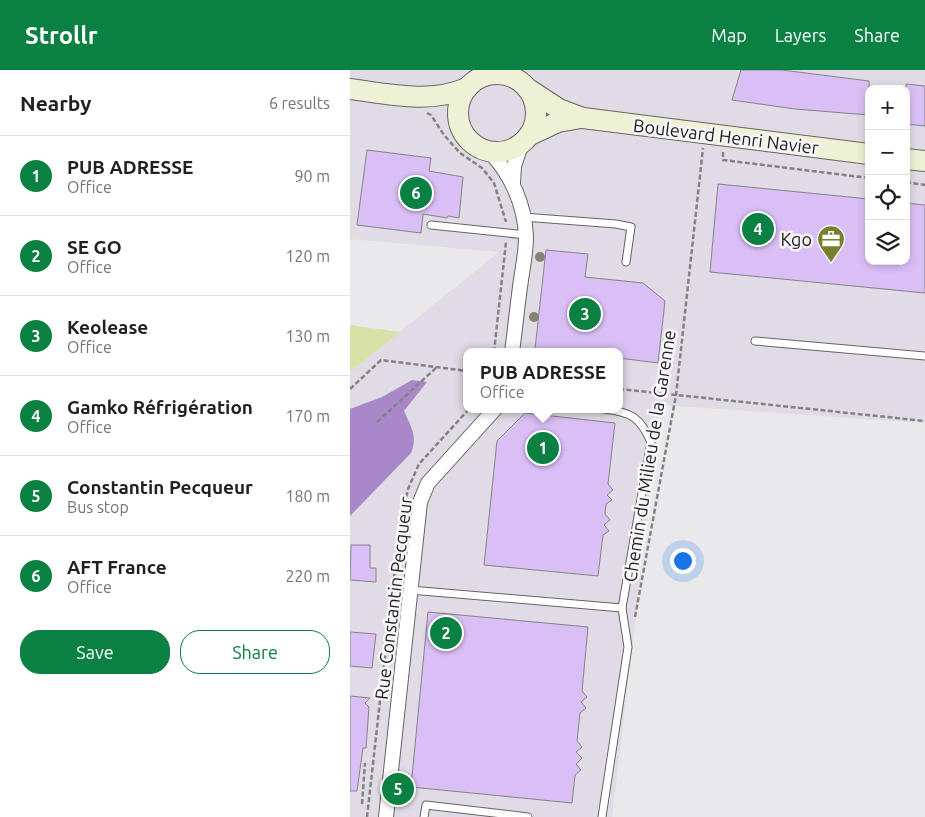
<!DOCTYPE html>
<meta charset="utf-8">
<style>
body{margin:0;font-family:Ubuntu,sans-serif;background:#f6f6f6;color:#202124}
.controls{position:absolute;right:15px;top:15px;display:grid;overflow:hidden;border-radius:10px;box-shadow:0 2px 8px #0003}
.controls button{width:45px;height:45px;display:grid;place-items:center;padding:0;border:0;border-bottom:1px solid #e0e0e0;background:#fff;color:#202124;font:25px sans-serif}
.you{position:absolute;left:332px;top:490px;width:18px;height:18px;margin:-12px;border:4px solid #fff;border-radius:50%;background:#1a73e8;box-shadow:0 0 0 8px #1a73e833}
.badge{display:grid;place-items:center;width:32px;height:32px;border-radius:50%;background:#0b8043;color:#fff;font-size:16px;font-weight:700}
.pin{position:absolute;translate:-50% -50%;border:2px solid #fff;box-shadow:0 1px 5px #0006}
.popup{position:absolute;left:113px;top:278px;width:160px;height:65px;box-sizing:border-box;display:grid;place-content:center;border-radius:10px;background:#fff;filter:drop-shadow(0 1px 4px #0005);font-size:16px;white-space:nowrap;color:#757577}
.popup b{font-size:19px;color:#202124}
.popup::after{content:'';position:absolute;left:50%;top:100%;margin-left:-10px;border:10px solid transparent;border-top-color:#fff}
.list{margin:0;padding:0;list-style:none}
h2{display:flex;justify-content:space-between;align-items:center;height:65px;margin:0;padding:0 20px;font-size:21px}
h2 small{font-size:16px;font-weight:400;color:#757577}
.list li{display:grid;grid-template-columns:32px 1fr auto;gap:15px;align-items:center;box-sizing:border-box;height:80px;padding:0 20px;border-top:1px solid #e0e0e0}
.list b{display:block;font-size:19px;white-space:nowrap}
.list p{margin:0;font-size:16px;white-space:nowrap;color:#757577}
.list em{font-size:16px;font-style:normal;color:#757577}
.actions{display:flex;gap:10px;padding:15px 20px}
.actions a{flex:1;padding:11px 0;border:1px solid #0b8043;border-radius:20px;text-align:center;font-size:18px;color:#0b8043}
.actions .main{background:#0b8043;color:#fff}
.icon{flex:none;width:28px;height:28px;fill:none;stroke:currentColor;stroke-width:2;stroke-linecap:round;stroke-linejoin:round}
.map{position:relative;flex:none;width:575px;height:747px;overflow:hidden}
header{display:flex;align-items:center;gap:30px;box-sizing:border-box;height:70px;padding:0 25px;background:#0b8043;color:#fff}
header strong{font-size:24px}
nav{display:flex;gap:28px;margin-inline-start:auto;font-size:18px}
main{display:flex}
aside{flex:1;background:#fff}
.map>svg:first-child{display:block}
.built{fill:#e0dbe5;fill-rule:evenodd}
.green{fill:#d8e2a7}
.water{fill:#a988c9}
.building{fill:#dabff6;stroke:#848386}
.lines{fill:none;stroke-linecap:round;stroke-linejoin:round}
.lane-casing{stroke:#666467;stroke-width:9}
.street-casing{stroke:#666467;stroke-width:16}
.secondary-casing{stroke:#666467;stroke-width:22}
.path{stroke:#838284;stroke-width:2.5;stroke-dasharray:5 2.5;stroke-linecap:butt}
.lane{stroke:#fff;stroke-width:7}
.street{stroke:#fff;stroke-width:14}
.secondary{stroke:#edf2d5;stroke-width:20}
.tree{fill:#828474}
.labels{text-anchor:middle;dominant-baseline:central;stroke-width:5;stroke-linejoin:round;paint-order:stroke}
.street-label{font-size:18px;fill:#1e1e1f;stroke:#f7f5f8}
.poi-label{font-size:18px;fill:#1e1e1f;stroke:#f7f5f8;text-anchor:end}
</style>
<header>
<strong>Strollr</strong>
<nav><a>Map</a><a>Layers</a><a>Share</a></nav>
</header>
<main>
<aside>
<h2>Nearby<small>6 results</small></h2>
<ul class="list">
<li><span class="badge">1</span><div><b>PUB ADRESSE</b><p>Office</p></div><em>90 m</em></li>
<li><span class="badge">2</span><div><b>SE GO</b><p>Office</p></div><em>120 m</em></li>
<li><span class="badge">3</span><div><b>Keolease</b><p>Office</p></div><em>130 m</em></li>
<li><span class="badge">4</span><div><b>Gamko Réfrigération</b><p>Office</p></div><em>170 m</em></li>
<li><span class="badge">5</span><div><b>Constantin Pecqueur</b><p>Bus stop</p></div><em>180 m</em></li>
<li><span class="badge">6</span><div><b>AFT France</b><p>Office</p></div><em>220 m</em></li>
</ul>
<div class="actions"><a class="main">Save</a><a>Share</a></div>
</aside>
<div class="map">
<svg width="575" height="747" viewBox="0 0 575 747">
<rect width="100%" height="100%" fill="#e9e8eb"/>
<path class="built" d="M 0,0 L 575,0 L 575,353 L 311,335 L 262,747 L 0,747 L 0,302 L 149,182 L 0,169 ZM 519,19 L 556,19 L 556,191 L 519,191 ZM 117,282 L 269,282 L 269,339 L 117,339 Z"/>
<path class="green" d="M 0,255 L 50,262 L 0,302 Z"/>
<path class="water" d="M 62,310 L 77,312 L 54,341 C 61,357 68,366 61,383 L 0,446 L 0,339 L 32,327 Z"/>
<g class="building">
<path d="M 391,0 L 432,0 L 519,11 L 519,45 L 445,39 L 382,30 Z"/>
<path d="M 556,14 L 575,16 L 575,56 L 556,54 Z"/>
<path d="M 17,80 L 81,88 L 79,101 L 113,107 L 109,148 L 98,146 L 97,148 L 73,144 L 71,163 L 7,155 Z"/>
<path d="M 368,114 L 519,129 L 519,191 L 556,191 L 556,133 L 575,135 L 575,223 L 360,202 Z"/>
<path d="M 196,180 L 238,184 L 235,207 L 293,213 L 315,231 L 308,293 L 269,288 L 269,282 L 208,282 L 185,279 Z"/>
<path d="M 175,343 L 265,353 L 258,414 L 263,420 L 257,425 L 262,430 L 256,434 L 255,444 L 260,450 L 254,455 L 259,461 L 253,465 L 248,506 L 134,495 L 147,371 Z"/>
<path d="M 1,475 L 20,475 L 20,498 L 26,498 L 26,512 L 0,510 Z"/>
<path d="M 78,542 L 238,557 L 232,621 L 237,627 L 231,632 L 236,638 L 230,643 L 227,671 L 232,677 L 226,682 L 232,688 L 226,694 L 231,700 L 225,705 L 222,733 L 61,717 Z"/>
<path d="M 0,562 L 26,564 L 22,598 L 0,596 Z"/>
<path d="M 0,626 L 20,628 L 15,633 L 19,637 L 16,678 L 13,678 L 7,721 L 0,721 Z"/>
</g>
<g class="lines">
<g class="lane-casing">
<g id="lane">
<path d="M 173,147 L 266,154 L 281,157 L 276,192"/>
<path d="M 81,155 L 176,165"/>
<path d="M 405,271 L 575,286"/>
<path d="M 60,520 L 272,538 L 301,372 C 290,347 281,342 254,339"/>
<path d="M 74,747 L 76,735 L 178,747"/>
<path d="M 252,747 L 278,577 L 272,538"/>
</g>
</g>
<g class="street-casing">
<g id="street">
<path d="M 148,3 L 149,0"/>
<path d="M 139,81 C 161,104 175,135 176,167 C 176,184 172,201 170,217 C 167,239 165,260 162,282"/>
<path d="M 163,113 L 164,96 L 171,75"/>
<path d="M 36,747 L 70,432 L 78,413 L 145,339"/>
</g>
</g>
<g class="secondary-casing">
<g id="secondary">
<circle cx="147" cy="43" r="39"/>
<path d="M 0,19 C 38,24 80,34 117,18"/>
<path d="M 180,20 L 209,39 L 233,48 L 519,84"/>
<path d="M 180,65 L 208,52 L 231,48"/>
<path d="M 556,89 L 575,91"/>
</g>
</g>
<g class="path">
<path d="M 77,43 L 81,45 L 94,65 L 110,83 L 132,98 L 144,113 L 156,152"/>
<path d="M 373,82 L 373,90 L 519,108"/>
<path d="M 556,112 L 575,115"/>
<path d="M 144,282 L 156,172"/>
<path d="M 0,319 L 31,290 L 117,301"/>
<path d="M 269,319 L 575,351"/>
<path d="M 27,352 L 87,297"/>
<path d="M 285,547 L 326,325 L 353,78"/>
<path d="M 12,734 L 15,693"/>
<path d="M 17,747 L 50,453 L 58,419 L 69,394 L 119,339"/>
</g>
<use href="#lane" class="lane"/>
<use href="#street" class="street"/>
<use href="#secondary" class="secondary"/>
</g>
<g class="tree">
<circle cx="190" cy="187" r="5"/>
<circle cx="184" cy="247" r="5"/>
</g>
<defs>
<g id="office-pin" transform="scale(1.4375)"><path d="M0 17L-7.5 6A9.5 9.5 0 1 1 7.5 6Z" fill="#76802d" stroke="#f7f5f8"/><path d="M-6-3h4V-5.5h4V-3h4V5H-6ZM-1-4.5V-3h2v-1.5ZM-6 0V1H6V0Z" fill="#fff"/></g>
</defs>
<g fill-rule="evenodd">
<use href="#office-pin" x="481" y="169"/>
</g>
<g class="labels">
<g class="street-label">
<text transform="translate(376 66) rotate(7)">Boulevard Henri Navier</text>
<text transform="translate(299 386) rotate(-81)">Chemin du Milieu de la Garenne</text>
<text transform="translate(43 528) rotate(-83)">Rue Constantin Pecqueur</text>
</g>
<g class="poi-label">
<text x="462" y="169">Kgo</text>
</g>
</g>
</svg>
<div class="controls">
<button>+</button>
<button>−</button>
<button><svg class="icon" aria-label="locate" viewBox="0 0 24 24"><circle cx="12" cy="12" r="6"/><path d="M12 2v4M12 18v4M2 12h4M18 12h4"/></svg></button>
<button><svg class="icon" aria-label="layers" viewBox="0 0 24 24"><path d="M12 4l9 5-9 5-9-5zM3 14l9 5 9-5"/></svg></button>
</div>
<div class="you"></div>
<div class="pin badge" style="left:193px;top:378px">1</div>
<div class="popup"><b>PUB ADRESSE</b>Office</div>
<div class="pin badge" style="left:96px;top:563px">2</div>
<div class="pin badge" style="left:235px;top:244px">3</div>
<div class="pin badge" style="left:408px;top:159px">4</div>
<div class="pin badge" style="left:48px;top:719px">5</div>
<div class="pin badge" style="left:66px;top:123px">6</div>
</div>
</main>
